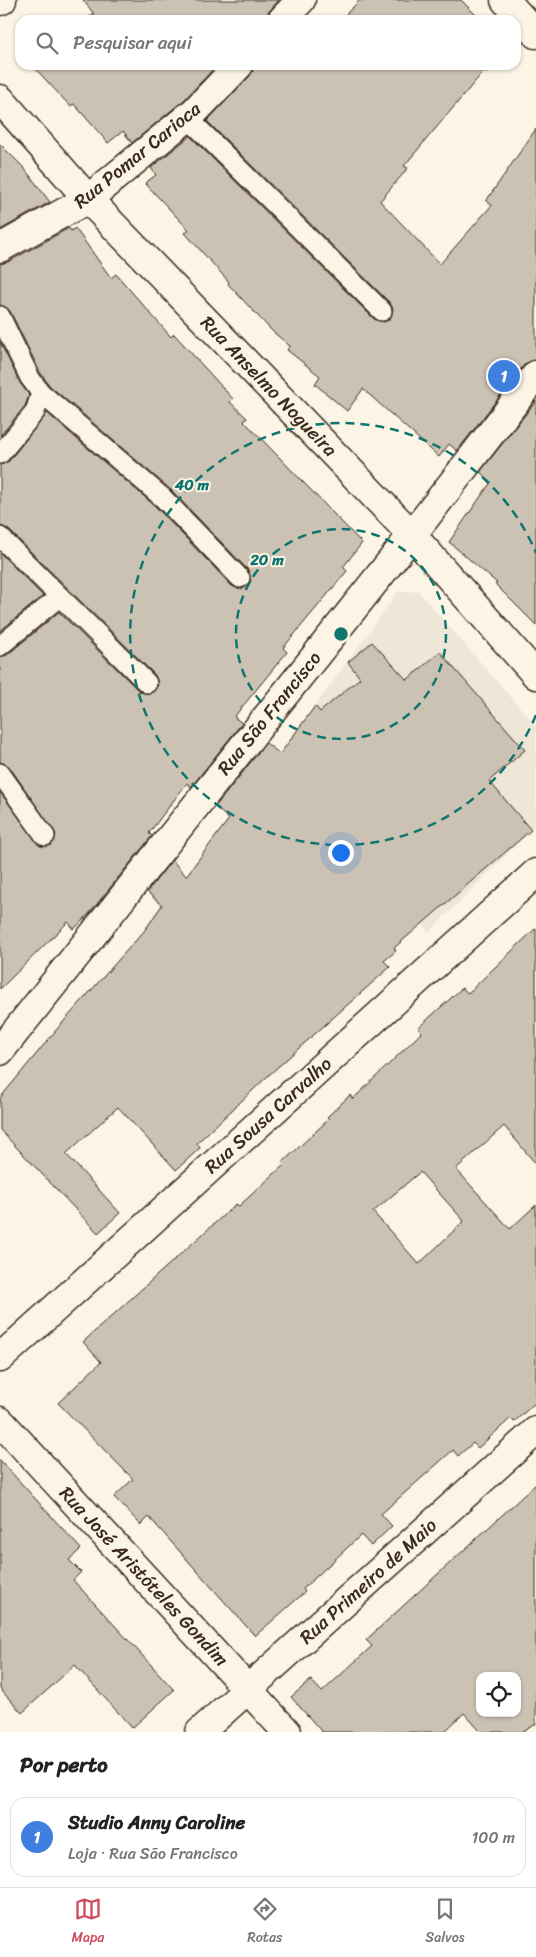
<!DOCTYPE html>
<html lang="pt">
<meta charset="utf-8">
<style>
body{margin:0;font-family:Sriracha,sans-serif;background:#f2f2f2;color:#222}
.controls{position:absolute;right:15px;bottom:15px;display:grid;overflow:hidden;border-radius:10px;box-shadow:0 1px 4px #0004}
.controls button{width:45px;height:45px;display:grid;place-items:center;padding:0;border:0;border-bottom:1px solid #e0e0e0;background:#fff;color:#222;font:25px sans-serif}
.you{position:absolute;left:340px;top:852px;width:18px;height:18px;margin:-12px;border:4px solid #fff;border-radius:50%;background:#1a73e8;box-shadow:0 0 0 8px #1a73e833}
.badge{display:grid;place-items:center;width:32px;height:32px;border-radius:50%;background:#d1495b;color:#fff;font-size:16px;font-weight:700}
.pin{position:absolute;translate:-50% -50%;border:2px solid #fff;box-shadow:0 1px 5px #0006}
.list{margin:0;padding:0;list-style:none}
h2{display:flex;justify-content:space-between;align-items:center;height:65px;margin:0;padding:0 20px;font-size:21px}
h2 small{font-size:16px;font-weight:400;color:#767676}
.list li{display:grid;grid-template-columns:32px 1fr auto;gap:15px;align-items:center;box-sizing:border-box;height:80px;margin:0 10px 10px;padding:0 10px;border:1px solid #e0e0e0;border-radius:15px}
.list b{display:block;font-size:19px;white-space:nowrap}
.list p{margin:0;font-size:16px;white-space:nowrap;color:#767676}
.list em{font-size:16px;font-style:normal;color:#767676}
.icon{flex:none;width:28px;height:28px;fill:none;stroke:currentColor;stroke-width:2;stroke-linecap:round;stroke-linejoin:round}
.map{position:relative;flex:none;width:536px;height:1732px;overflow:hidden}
.search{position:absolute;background:#fff;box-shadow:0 1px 4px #0004;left:15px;right:15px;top:15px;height:55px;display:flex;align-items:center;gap:12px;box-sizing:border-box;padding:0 18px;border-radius:15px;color:#767676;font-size:19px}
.sheet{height:155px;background:#fff}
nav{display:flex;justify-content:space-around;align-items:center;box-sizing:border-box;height:70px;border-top:1px solid #e0e0e0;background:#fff;font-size:14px;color:#767676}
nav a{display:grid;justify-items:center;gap:2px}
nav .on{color:#d1495b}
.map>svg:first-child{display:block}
.built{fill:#eee6d6}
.building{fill:#ccc2b3;stroke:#3b2a1e;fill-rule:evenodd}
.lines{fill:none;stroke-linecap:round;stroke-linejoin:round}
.lane-casing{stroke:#3b2a1e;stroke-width:22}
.street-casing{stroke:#3b2a1e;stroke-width:31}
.primary-casing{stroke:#3b2a1e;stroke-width:31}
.lane{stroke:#fcf5e5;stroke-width:19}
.street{stroke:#fcf5e5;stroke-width:28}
.primary{stroke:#fcf5e5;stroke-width:28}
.ring{fill:none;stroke:#0f766e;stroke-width:2.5;stroke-dasharray:9 6}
.labels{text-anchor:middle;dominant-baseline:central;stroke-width:4;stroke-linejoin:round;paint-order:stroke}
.street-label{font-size:19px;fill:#3b2a1e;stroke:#fcf5e5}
.centre{fill:#0f766e;stroke:#fcf5e5;stroke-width:2.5}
.ring-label{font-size:15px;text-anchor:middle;font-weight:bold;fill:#0f766e;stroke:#fcf5e5;stroke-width:4;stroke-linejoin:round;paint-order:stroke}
</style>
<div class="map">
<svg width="536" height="1732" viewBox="0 0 536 1732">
<rect width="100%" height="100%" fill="#fcf5e5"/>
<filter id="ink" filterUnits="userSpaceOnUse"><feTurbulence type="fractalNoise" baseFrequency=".02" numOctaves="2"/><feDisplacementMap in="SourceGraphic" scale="10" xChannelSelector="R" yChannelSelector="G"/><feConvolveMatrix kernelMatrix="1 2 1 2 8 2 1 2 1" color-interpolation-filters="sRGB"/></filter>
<g filter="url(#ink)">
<path class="built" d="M 418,591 L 536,726 L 536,825 L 429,932 L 275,761 L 398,592 Z"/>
<g class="building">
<path d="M 83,0 L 279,0 L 264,17 L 267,20 L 85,20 L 94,14 Z"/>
<path d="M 360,0 L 461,0 L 481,20 L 340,20 Z"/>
<path d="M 32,65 L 217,65 L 184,100 L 132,143 L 123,131 L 108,143 L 74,104 L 70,106 Z"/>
<path d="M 254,65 L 494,65 L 487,73 L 484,71 L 404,166 L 408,168 L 380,201 L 440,264 L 492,205 L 486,201 L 536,129 L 536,360 L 524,365 L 457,451 L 449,444 L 439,457 L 363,389 L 347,411 L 315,384 L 320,376 L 287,350 L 290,346 L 272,331 L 228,284 L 229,282 L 185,233 L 189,230 L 145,183 L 156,175 L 151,168 L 190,136 L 374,319 L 384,322 L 390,319 L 393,309 L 390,303 L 207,121 L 250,76 Z"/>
<path d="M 0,144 L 24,168 L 50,202 L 0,230 Z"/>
<path d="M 69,228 L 71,231 L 75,228 L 111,278 L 116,274 L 171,337 L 174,334 L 233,399 L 230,402 L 247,418 L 244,421 L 362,543 L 343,567 L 347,571 L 283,648 L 287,652 L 234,717 L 242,723 L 191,787 L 187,783 L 149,833 L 152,836 L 88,915 L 74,929 L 68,922 L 0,989 L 0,792 L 40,846 L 51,845 L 56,835 L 9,766 L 0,762 L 0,657 L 7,655 L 59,612 L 139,691 L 150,694 L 158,685 L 155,675 L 8,529 L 0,526 L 0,465 L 9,461 L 47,413 L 155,506 L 232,586 L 243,589 L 251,581 L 248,570 L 171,490 L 49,385 L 40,372 L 10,311 L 0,305 L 0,264 L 8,262 Z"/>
<path d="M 0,342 L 20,383 L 29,395 L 25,406 L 0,436 Z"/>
<path d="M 536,401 L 536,625 L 495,584 L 497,583 L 449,542 L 491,482 L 480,472 Z"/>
<path d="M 0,553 L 43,596 L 0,631 Z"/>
<path d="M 372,642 L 407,680 L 440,652 L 525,750 L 489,781 L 531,830 L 394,948 L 396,951 L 384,961 L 390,967 L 270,1074 L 197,1143 L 200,1148 L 176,1170 L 118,1107 L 66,1154 L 120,1213 L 98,1233 L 0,1130 L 0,1098 L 57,1029 L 145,930 L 162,905 L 147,892 L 172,860 L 186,876 L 229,819 L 215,807 L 266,743 L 280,754 L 315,706 L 320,712 L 360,678 L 348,662 Z"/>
<path d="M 536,928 L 536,1164 L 504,1126 L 456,1169 L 510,1229 L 536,1205 L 536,1402 L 514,1422 L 511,1418 L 478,1448 L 473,1443 L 458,1456 L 453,1450 L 381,1514 L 392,1526 L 371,1546 L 361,1535 L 303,1589 L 305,1592 L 255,1636 L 149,1517 L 141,1525 L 114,1497 L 133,1479 L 58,1403 L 101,1362 L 83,1342 L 236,1204 L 239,1206 L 285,1164 L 283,1162 L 329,1119 L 327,1117 L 350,1095 L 353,1099 L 422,1032 L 418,1028 L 462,988 L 468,993 ZM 420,1172 L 464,1221 L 419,1264 L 373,1212 Z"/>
<path d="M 0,1460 L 81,1549 L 69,1560 L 81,1572 L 73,1580 L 174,1690 L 132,1728 L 75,1665 L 22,1713 L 0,1689 Z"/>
<path d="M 536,1484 L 536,1724 L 523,1732 L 481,1732 L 464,1713 L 444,1732 L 322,1732 L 291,1697 L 311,1680 L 322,1692 L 372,1646 L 366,1640 ZM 480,1676 L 517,1676 L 517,1713 L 480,1713 Z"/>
</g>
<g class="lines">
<g class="lane-casing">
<g id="lane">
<path d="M 187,117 L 382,311"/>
<path d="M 0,316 L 30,378 L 41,393 L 163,498 L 240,578"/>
<path d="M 0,454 L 35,412 L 41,393"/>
<path d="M 0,537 L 147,683"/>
<path d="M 0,646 L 59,597"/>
<path d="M 0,773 L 45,836"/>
</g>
</g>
<g class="street-casing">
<g id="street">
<path d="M 505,0 L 536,34"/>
<path d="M 0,1 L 2,0"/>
<path d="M 282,20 L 301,0"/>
<path d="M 0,248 L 88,199 L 195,111 L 239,65"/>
<path d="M 0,1051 L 412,535 L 536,375"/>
<path d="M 0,1358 L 536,873"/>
<path d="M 0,1421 L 287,1732"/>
<path d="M 200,1732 L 536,1431"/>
</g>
</g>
<g class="primary-casing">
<path id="primary" d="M 0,99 L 88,199 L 412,535 L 536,675"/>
</g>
<use href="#lane" class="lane"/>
<use href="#street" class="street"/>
<use href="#primary" class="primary"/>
</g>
</g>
<g class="ring">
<circle cx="341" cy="634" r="105"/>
<path d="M536 715A211 211 0 1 1 536 553"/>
</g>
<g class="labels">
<g class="street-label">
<text transform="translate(137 155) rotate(-39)">Rua Pomar Carioca</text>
<text transform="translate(269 386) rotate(46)">Rua Anselmo Nogueira</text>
<text transform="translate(269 713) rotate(-51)">Rua São Francisco</text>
<text transform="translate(268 1115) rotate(-42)">Rua Sousa Carvalho</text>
<text transform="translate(144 1576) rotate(47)">Rua José Aristóteles Gondim</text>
<text transform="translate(368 1581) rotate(-42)">Rua Primeiro de Maio</text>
</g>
</g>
<circle cx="341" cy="634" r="8" class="centre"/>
<g class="ring-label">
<text x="192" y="490">40 m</text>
<text x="267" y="565">20 m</text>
</g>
</svg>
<div class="controls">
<button><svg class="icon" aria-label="locate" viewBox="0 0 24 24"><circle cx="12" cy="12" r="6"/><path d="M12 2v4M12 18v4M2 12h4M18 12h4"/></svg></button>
</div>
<div class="you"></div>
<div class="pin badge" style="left:504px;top:376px;background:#3f7fe0">1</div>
<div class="search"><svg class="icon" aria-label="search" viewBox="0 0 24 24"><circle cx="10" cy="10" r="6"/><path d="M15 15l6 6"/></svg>Pesquisar aqui</div>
</div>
<section class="sheet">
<h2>Por perto<small></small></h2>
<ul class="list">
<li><span class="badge" style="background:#3f7fe0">1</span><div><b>Studio Anny Caroline</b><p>Loja · Rua São Francisco</p></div><em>100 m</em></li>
</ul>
</section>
<nav>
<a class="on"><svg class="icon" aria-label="map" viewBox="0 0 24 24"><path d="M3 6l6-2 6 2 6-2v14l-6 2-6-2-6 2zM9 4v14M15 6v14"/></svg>Mapa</a>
<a><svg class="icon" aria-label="directions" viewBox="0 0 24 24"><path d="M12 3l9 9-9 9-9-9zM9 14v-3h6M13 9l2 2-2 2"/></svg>Rotas</a>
<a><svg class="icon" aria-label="saved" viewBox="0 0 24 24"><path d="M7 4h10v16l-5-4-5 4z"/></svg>Salvos</a>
</nav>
